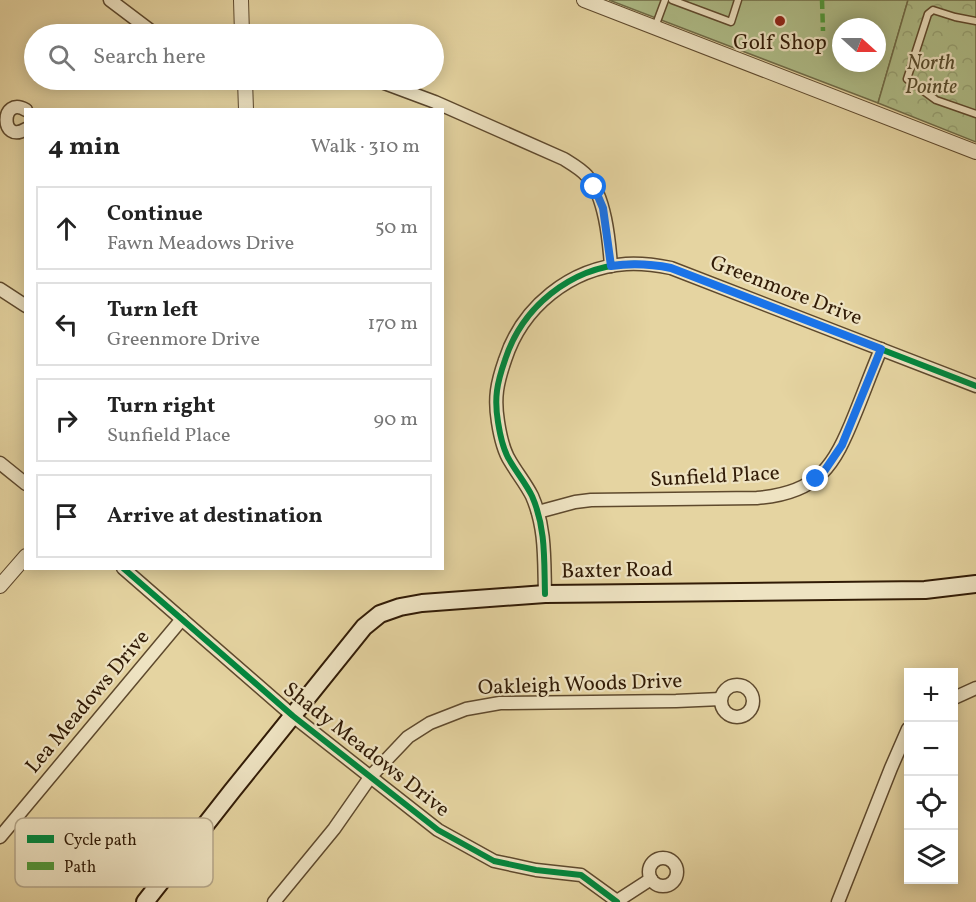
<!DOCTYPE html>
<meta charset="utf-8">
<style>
body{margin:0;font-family:Vollkorn,serif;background:#f2f2f2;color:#222}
.controls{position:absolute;right:18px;bottom:18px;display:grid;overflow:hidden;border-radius:0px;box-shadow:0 3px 15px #0003}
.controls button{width:54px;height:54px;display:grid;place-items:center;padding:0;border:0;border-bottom:2px solid #e0e0e0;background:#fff;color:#222;font:30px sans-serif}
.compass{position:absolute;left:832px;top:18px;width:54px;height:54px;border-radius:50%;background:#fff;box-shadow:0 3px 15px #0003;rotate:111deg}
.stop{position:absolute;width:18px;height:18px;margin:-14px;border:4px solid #1a73e8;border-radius:50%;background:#fff}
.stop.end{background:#1a73e8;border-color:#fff;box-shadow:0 2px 6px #0008}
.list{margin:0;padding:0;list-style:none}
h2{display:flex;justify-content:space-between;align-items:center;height:78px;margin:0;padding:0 24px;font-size:26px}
h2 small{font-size:20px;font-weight:400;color:#767676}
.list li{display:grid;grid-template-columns:39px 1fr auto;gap:18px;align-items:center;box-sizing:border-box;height:84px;margin:0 12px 12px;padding:0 12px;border:2px solid #e0e0e0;border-radius:0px}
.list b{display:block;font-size:22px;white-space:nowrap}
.list p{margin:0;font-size:20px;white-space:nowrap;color:#767676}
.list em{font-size:20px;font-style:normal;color:#767676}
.icon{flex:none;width:33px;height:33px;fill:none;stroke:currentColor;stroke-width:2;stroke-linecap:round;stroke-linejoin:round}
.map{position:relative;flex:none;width:976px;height:902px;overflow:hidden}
.search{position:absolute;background:#fff;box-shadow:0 3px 15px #0003;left:24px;top:24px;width:420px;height:66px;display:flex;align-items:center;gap:15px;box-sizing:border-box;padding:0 21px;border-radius:33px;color:#767676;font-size:22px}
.panel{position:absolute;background:#fff;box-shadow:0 3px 15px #0003;left:24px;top:108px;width:420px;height:462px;border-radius:0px}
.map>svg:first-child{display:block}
.grass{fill:#afbe89;stroke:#706c48;stroke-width:1.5;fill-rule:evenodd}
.park{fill:url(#park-crowns);stroke:#706c48;stroke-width:1.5}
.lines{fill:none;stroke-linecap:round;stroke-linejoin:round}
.service-casing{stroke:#5e492d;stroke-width:9}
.minor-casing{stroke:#5e492d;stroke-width:15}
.tertiary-casing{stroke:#5e492d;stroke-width:16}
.secondary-casing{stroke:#311b06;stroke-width:20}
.service{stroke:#eee3c2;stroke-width:6}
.minor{stroke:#eee3c2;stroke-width:12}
.tertiary{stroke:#eee3c2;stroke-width:14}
.secondary{stroke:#eee3c2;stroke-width:16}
.quiet{stroke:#50993a;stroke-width:4.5;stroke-dasharray:9 4.5;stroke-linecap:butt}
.cycleway-casing{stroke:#eee3c2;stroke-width:10}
.cycleway{stroke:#00873e;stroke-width:6}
.route{stroke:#1a73e8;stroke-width:8}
.poi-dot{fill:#8f2418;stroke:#eee3c2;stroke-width:2}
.labels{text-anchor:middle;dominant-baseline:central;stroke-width:4.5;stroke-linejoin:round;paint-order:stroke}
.poi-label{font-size:21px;fill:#311b06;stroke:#eee3c2}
.park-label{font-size:21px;font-style:italic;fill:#574c2d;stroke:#eee3c2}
.street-label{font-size:21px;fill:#311b06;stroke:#eee3c2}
.key{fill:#eee3c2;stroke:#b5a78a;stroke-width:1.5}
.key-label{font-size:16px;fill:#311b06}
</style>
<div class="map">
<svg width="976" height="902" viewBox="0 0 976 902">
<defs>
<pattern id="park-crowns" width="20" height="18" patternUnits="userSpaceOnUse" patternTransform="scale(1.5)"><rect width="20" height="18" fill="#afbe89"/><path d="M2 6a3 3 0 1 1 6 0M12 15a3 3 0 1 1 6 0" fill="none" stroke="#97a375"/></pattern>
</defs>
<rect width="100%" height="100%" fill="#e5d4a1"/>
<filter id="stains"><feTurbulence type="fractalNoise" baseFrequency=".00333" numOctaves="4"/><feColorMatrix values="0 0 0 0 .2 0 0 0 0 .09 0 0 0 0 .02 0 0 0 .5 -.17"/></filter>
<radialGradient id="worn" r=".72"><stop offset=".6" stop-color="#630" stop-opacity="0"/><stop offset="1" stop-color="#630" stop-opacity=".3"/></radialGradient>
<path class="grass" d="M 609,0 L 908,0 L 878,103 ZM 841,27 L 877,27 L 877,63 L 841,63 Z"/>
<path class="park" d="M 908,0 L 976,0 L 976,142 L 878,103 Z"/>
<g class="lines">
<g class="service-casing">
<g id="service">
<path d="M 672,0 L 731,22 L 738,0"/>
<path d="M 976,21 L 955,17 L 933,10 L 928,14 L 907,79 L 936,100 L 976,114"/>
<path d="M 655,27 L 665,0"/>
</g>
</g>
<g class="minor-casing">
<g id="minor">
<path d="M 110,0 L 155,34"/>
<path d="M 376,80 L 435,102 L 564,159 C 572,164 581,169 587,176 C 605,196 609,239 611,266"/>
<path d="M 26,110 C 0,95 0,145 26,129"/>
<path d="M 0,289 L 26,306"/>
<path d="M 0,463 L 26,484"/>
<path d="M 538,512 L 575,502 L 591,500 L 757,498 C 819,493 834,466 855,414 C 864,392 872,370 881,349"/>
<path d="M 123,568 L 293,716 L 438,830 L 494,861 L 536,870 L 581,875 L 617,901"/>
<path d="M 545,594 C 544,560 546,528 532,496 C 526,484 517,473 510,461 C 503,450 500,435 498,422 C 494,398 497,383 505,360 C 522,307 570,268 626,264 C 641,263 656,265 671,268 L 976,386"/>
<circle cx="737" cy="701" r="16"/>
<path d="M 954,698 L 976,688"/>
<path d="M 0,837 L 182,619"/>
<circle cx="663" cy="872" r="14"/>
<path d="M 617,901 L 651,879"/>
<path d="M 274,902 L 334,829 L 371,776 L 408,737 L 430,723 L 466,709 L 500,703 L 676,701 L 721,699"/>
<path d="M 838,902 L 891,768 L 908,729"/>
</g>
</g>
<g class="tertiary-casing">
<g id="tertiary">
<path d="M 241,0 L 242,34"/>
<path d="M 584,0 L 976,152"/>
<path d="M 245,80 L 246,110"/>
<path d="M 0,586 L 26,556"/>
</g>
</g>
<g class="secondary-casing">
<path id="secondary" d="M 145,902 L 232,791 L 364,627 L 380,614 L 400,607 L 422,603 L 545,594 L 925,590 L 976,584"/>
</g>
<use href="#service" class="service"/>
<use href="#minor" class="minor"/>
<use href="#tertiary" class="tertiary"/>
<use href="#secondary" class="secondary"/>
<path class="quiet" d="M 822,0 L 823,31"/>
<g class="cycleway-casing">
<g id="cycleway">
<path d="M 123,568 L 293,716 L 438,830 L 494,861 L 536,870 L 581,875 L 617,902"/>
<path d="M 545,594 C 544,560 546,528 532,496 C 526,484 517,473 510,461 C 503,450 500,435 498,422 C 494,398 497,383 505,360 C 522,307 570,268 626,264 C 641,263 656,265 671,268 L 976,386"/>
</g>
</g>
<use href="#cycleway" class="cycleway"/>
</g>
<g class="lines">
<path class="route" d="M 594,187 L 603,208 L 611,266 C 632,263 651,264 671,268 L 881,349 L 842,445 L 825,470 L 816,479"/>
</g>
<circle class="poi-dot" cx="780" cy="21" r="6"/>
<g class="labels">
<g class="poi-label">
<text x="780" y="43">Golf Shop</text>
</g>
<g class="park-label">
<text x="931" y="63">North<tspan x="931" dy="24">Pointe</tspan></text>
</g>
<g class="street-label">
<text transform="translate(786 291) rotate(21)">Greenmore Drive</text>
<text transform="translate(715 477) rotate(-3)">Sunfield Place</text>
<text transform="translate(617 571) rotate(-1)">Baxter Road</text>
<text transform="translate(580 685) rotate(-2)">Oakleigh Woods Drive</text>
<text transform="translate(88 702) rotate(-50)">Lea Meadows Drive</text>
<text transform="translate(366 750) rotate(38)">Shady Meadows Drive</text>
</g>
</g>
<rect x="15" y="818" width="198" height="69" rx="9" class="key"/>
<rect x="27" y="835" width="27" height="8" fill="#00873e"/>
<rect x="27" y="862" width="27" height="8" fill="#50993a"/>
<g class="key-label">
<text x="64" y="845">Cycle path</text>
<text x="64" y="872">Path</text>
</g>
<rect width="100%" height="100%" filter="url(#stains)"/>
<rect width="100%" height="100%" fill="url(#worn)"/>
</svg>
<div class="controls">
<button>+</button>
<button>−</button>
<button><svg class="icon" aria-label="locate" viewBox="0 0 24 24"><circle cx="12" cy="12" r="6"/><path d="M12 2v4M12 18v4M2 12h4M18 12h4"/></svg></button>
<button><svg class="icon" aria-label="layers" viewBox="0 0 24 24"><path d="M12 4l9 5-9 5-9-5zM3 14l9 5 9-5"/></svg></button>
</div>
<svg class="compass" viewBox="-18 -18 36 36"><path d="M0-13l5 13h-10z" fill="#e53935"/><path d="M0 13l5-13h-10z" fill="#767676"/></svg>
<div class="stop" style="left:594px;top:187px"></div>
<div class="stop end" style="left:816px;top:479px"></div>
<div class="search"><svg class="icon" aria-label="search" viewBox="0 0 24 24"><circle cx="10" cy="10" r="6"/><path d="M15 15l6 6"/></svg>Search here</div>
<section class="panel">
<h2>4 min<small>Walk · 310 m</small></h2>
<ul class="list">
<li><svg class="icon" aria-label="ahead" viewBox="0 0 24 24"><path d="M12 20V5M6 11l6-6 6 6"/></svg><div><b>Continue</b><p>Fawn Meadows Drive</p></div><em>50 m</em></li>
<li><svg class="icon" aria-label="left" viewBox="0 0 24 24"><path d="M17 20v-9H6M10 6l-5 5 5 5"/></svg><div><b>Turn left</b><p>Greenmore Drive</p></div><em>170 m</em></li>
<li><svg class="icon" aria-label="right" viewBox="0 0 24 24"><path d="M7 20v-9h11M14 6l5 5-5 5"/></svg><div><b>Turn right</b><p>Sunfield Place</p></div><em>90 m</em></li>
<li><svg class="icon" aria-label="arrive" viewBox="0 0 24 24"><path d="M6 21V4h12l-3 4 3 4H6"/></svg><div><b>Arrive at destination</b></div></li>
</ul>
</section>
</div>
